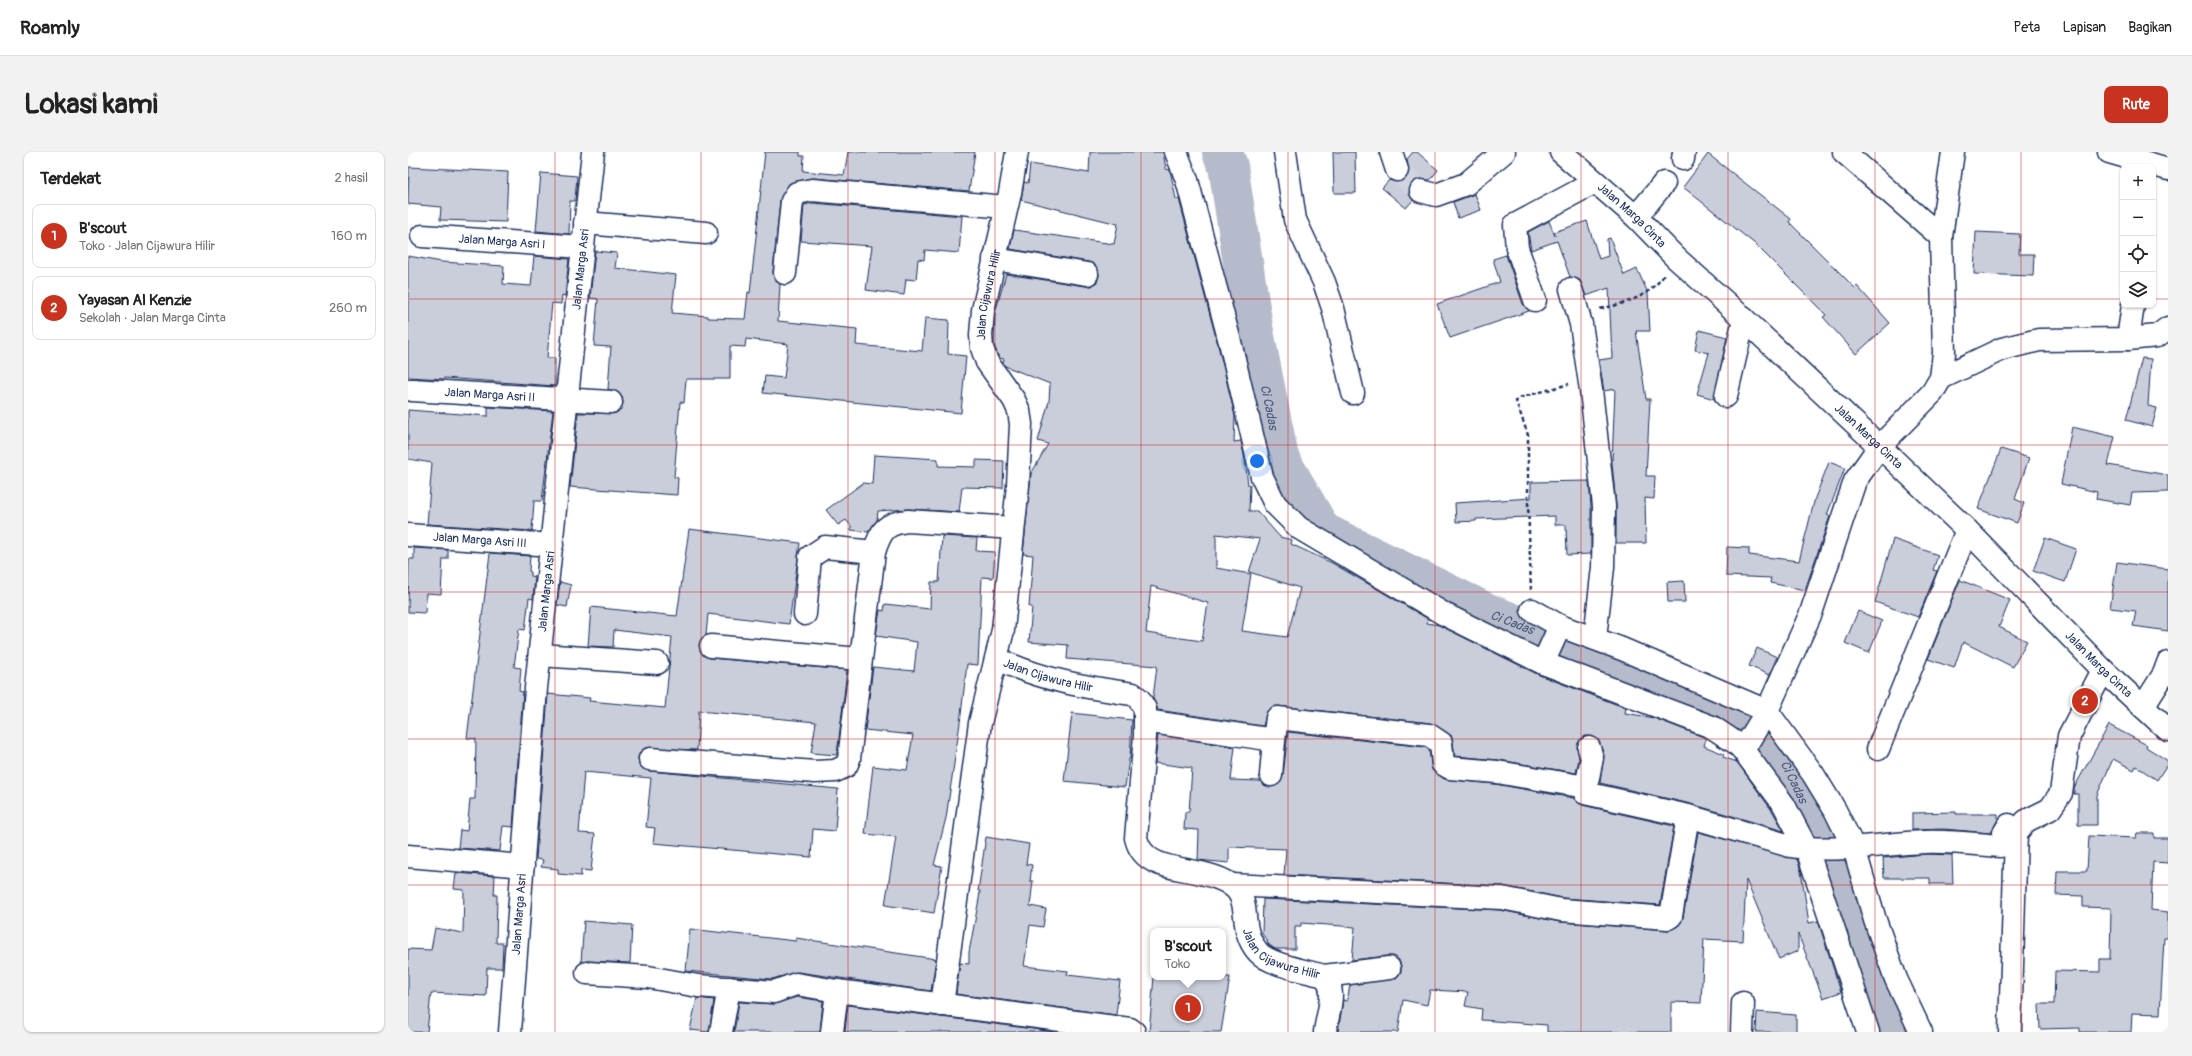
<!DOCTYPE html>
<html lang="id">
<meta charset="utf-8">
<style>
body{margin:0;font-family:Pangolin,sans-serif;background:#f2f2f2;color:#222}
.controls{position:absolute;right:12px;top:12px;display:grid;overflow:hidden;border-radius:8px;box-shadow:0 1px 3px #0004}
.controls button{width:36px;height:36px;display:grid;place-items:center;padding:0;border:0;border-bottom:1px solid #e0e0e0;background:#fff;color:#222;font:20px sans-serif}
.you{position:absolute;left:849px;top:309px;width:14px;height:14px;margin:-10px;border:3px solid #fff;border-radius:50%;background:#1a73e8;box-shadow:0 0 0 6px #1a73e833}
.badge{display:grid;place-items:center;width:26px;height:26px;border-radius:50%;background:#c8321e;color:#fff;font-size:13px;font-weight:700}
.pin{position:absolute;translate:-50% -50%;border:2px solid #fff;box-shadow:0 1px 4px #0006}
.popup{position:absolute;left:742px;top:776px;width:76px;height:52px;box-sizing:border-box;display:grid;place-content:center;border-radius:8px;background:#fff;filter:drop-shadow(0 1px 3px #0005);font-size:13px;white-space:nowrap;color:#767676}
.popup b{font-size:15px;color:#222}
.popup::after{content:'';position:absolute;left:50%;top:100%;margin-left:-8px;border:8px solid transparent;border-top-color:#fff}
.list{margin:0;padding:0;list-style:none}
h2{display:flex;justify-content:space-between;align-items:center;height:52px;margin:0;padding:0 16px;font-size:17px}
h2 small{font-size:13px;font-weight:400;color:#767676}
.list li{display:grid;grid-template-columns:26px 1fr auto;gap:12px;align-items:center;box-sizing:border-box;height:64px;margin:0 8px 8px;padding:0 8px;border:1px solid #e0e0e0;border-radius:8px}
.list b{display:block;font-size:15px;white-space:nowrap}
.list p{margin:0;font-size:13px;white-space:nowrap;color:#767676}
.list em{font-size:13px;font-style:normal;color:#767676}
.icon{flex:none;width:22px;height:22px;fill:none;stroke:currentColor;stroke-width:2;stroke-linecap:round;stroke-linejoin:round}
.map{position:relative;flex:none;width:1760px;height:880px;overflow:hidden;border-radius:8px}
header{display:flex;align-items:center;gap:24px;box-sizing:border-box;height:56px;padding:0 20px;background:#fff;border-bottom:1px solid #e0e0e0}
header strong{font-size:19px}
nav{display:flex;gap:22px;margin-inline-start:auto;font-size:14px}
.intro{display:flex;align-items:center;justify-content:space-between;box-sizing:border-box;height:96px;padding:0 24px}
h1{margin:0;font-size:28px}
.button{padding:10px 18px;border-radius:8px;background:#c8321e;color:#fff;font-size:14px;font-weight:700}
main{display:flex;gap:24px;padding:0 24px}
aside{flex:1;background:#fff;border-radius:8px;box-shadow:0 1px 3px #0004}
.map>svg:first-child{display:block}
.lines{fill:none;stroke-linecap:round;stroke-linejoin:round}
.river{stroke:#b5bbca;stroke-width:40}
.building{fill:#caceda;stroke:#1b2f5e;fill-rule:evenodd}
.minor-tunnel{stroke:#d1d5df;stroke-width:22;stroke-dasharray:22 11;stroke-linecap:butt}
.minor-casing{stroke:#1b2f5e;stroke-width:25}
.major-casing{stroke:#1b2f5e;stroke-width:25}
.path{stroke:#1b2f5e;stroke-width:2.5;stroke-dasharray:4 3;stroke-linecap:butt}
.minor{stroke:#fff;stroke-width:22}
.major{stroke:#fff;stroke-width:22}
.grid{fill:none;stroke:#d62828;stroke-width:1;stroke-opacity:0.55}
.labels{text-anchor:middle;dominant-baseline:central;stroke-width:3;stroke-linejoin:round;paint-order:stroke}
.street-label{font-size:12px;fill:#1b2f5e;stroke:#fff}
.water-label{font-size:13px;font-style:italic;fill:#49597e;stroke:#fff}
</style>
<header>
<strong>Roamly</strong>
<nav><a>Peta</a><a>Lapisan</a><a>Bagikan</a></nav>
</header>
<div class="intro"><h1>Lokasi kami</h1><a class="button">Rute</a></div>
<main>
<aside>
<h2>Terdekat<small>2 hasil</small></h2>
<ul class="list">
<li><span class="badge">1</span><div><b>B'scout</b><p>Toko · Jalan Cijawura Hilir</p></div><em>160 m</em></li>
<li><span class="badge">2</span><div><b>Yayasan Al Kenzie</b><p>Sekolah · Jalan Marga Cinta</p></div><em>260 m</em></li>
</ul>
</aside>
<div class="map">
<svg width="1760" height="880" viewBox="0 0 1760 880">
<rect width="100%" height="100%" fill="#fff"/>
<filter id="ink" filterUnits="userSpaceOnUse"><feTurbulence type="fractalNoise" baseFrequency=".025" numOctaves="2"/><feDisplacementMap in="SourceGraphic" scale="8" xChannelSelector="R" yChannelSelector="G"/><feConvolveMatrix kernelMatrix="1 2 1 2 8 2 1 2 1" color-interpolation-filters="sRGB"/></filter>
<g filter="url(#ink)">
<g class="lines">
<path class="river" id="s1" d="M 814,0 L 820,14 L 845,175 L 871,306 L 914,380 L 1079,461 L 1251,528 L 1360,577 L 1424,709 L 1491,880"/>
</g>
<g class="building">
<path d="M 357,0 L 392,0 L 392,4 L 396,4 L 395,19 L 436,23 L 440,0 L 567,0 L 561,39 L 405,26 L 382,31 L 372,48 L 365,120 L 366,127 L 372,132 L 370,169 L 449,177 L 448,193 L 514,199 L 517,166 L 541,168 L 540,202 L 558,204 L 553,261 L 355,241 L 357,224 L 376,226 L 380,192 L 338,187 L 337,195 L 322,194 L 322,227 L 278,227 L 276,251 L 272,250 L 266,325 L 270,326 L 269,343 L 162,335 L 170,261 L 208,261 L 213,257 L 215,251 L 214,245 L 210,240 L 200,237 L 203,195 L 186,194 L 190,147 L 182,146 L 187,99 L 209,101 L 207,116 L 268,123 L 264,161 L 300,164 L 300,166 L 337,167 L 340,140 L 342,141 Z"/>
<path d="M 682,0 L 755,0 L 758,17 L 762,18 L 768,47 L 771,47 L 810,193 L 827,264 L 826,290 L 833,289 L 837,308 L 840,333 L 842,333 L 841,359 L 849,359 L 872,385 L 884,388 L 883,392 L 924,411 L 969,437 L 1020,467 L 1019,471 L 1031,473 L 1131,523 L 1218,556 L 1217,561 L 1246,566 L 1298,586 L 1296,594 L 1316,602 L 1315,605 L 1329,610 L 1365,660 L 1376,679 L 1283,652 L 1192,631 L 1196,603 L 1190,587 L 1184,584 L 1177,584 L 1169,593 L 1171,607 L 1168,621 L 1091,608 L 1047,604 L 1044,584 L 1022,571 L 870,554 L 864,555 L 859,559 L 855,574 L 750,558 L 745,546 L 749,514 L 659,507 L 660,493 L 621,490 L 624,455 L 621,455 L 625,403 L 615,402 L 623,322 L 640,292 L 630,289 L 641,249 L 642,232 L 597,214 L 595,211 L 596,207 L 591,206 L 586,193 L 587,161 L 598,122 L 677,134 L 684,134 L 689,130 L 691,124 L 690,117 L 681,110 L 602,97 L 606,78 L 706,92 L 710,72 L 613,48 L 616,30 L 620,31 L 622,12 L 681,21 ZM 808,382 L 852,387 L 841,420 L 892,436 L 879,485 L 834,479 L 843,422 L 808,416 ZM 743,434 L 800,451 L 794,489 L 738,481 Z"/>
<path d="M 925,0 L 947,0 L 948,41 L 926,41 Z"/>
<path d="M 1005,0 L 1009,0 L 1030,18 L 1022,28 L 1010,27 L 1004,30 L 1001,42 L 1005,48 L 998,56 L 974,36 L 981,28 L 993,30 L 999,26 L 1001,20 L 999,7 Z"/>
<path d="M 1300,2 L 1383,67 L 1381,70 L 1447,136 L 1449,134 L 1482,171 L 1448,202 L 1415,165 L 1418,163 L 1347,92 L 1275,35 Z"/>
<path d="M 1,15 L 100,20 L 98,70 L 32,68 L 33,55 L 0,52 Z"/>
<path d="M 133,21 L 169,24 L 167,49 L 162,49 L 161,82 L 128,79 Z"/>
<path d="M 1067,42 L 1073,58 L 1050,66 L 1045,50 Z"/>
<path d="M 405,51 L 554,64 L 551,101 L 517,98 L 516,108 L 510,107 L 508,128 L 498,127 L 496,143 L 458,138 L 464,94 L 393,89 L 396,53 Z"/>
<path d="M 1141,69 L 1147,84 L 1146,80 L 1179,69 L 1191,107 L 1200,104 L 1199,87 L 1202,86 L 1216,123 L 1229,117 L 1240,141 L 1242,179 L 1228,179 L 1238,247 L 1242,247 L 1238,324 L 1247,324 L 1246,347 L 1237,346 L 1238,391 L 1208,391 L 1208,353 L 1204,311 L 1207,237 L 1196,239 L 1191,208 L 1204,206 L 1201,136 L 1178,144 L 1172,128 L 1162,125 L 1149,89 L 1123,98 L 1120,80 Z"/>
<path d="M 1568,80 L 1612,82 L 1611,102 L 1626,102 L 1625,124 L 1566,122 Z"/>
<path d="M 1098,103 L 1115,152 L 1121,159 L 1042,186 L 1029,152 L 1092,130 L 1085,107 Z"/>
<path d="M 0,104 L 34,110 L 96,114 L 95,132 L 123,134 L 126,104 L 161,107 L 157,144 L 154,143 L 153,152 L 144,151 L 139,206 L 147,206 L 147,234 L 36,226 L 36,227 L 0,225 Z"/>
<path d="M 1291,178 L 1319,185 L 1306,247 L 1289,242 L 1301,201 L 1287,198 Z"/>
<path d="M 1734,206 L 1743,207 L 1740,254 L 1749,256 L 1744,275 L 1718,268 Z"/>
<path d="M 80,255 L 145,259 L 134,349 L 126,349 L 124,379 L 19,372 L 24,311 L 0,307 L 0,258 L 80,264 Z"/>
<path d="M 1664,275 L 1707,285 L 1700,313 L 1760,323 L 1760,340 L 1724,341 L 1722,353 L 1688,347 L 1689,340 L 1653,332 Z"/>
<path d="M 1593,297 L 1621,306 L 1607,347 L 1616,351 L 1609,371 L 1570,357 Z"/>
<path d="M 466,303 L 530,307 L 530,314 L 568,315 L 568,308 L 596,309 L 595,336 L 554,335 L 551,360 L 501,357 L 470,359 L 469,368 L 460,380 L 443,378 L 443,374 L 438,368 L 430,373 L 418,358 L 455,331 L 464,332 Z"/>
<path d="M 1421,310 L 1437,316 L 1419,363 L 1422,364 L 1397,438 L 1362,431 L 1363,426 L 1318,424 L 1319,395 L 1341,396 L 1341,403 L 1391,409 L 1407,346 Z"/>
<path d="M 1181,329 L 1183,355 L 1183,402 L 1159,403 L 1158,373 L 1147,373 L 1147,364 L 1068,367 L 1068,369 L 1048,370 L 1047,351 L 1123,346 L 1123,330 Z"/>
<path d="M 281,377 L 392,391 L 381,472 L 300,462 L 298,483 L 293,487 L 291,493 L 296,504 L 302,506 L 439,518 L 429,603 L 403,601 L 408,570 L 291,559 L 289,598 L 237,596 L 232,600 L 230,606 L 231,613 L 235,617 L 241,619 L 430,637 L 427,679 L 405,677 L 403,705 L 245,691 L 247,676 L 238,675 L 243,626 L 176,620 L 171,681 L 187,682 L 183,719 L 173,718 L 173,724 L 150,722 L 150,717 L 133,715 L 135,708 L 128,707 L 140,542 L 182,546 L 181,549 L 257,556 L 264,485 L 206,478 L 205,495 L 180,494 L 183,455 L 269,464 Z"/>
<path d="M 534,384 L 569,386 L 568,399 L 587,400 L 585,426 L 574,425 L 570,513 L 559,512 L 552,571 L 538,666 L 526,713 L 534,714 L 526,761 L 477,753 L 488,685 L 457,682 L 465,614 L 499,618 L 505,583 L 457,578 L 465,515 L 506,519 L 509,490 L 468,484 L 472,458 L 476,459 L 477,452 L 522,457 L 523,430 L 531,430 Z"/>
<path d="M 1637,386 L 1668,397 L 1657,430 L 1625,419 Z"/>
<path d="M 1485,387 L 1530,403 L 1525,418 L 1529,419 L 1510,465 L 1467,450 Z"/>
<path d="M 6,396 L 40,398 L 40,407 L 35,407 L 33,442 L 18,441 L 17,461 L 0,460 L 1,407 L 6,407 Z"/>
<path d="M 82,401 L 122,404 L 121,419 L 123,420 L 123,424 L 127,425 L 125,447 L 121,446 L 117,478 L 111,477 L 106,515 L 113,516 L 111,539 L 115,540 L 105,675 L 95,674 L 92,699 L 50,696 L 52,678 L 59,679 L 62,647 L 67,647 L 68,587 L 59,586 Z"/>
<path d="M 1709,410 L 1760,417 L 1760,479 L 1725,474 L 1728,459 L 1702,456 Z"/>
<path d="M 1552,428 L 1602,448 L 1591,475 L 1619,489 L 1605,515 L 1555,490 L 1546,516 L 1520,507 Z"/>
<path d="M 1276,429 L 1277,450 L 1260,450 L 1259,430 Z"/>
<path d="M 152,430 L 163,433 L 159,455 L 149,453 Z"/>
<path d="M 1450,459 L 1474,469 L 1461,501 L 1437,491 Z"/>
<path d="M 1349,496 L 1369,505 L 1361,523 L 1341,514 Z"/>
<path d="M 664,561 L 724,568 L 722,607 L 721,607 L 717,635 L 656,629 Z"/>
<path d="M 1701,573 L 1739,593 L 1738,595 L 1760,609 L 1760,611 L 1749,628 L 1728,614 L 1726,618 L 1705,607 L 1689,643 L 1689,673 L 1670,673 L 1670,642 L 1666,642 L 1666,636 Z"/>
<path d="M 880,580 L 1017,595 L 1021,598 L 1024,618 L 1036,627 L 1087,632 L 1165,646 L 1174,653 L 1266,674 L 1252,753 L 1155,746 L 1095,734 L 876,723 L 878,697 L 821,695 L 821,711 L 790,708 L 791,678 L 776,677 L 777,660 L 781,660 L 784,616 L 747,611 L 750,583 L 827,595 L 823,628 L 852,629 L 856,633 L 862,635 L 873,630 L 875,624 Z"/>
<path d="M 1548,660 L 1548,662 L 1590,662 L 1590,667 L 1583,681 L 1535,677 L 1504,678 L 1504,661 Z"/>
<path d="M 1290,680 L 1389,707 L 1393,719 L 1401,771 L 1410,769 L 1433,840 L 1415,846 L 1390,782 L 1390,799 L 1371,807 L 1338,728 L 1335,789 L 1296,787 L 1293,851 L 1263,850 L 1263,880 L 1139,880 L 1139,873 L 1073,868 L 1074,857 L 1057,854 L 1060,840 L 1022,838 L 1019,853 L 995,848 L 990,880 L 930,880 L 935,848 L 939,849 L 942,833 L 988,826 L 993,820 L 993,814 L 991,808 L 986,804 L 979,804 L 944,808 L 947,775 L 893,771 L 893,774 L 887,774 L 887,797 L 867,797 L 860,792 L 859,788 L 854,782 L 855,747 L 1092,758 L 1152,770 L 1260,778 L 1270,774 L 1275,766 Z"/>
<path d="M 1729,681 L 1746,681 L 1746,686 L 1760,686 L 1760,711 L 1745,710 L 1743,758 L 1760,760 L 1760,786 L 1756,786 L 1752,862 L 1724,861 L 1723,880 L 1672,880 L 1672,876 L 1632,877 L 1631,852 L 1646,852 L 1647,819 L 1692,820 L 1692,807 L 1702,807 L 1703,756 L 1675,755 L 1675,744 L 1648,743 L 1649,719 L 1679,719 L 1681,684 L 1728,686 Z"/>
<path d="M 578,685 L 621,692 L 618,712 L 624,713 L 622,729 L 625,729 L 622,754 L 638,757 L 635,775 L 622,773 L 616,814 L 660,819 L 659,823 L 712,829 L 708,863 L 548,842 L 552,811 L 561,812 L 561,800 L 571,747 L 572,739 L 570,739 Z"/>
<path d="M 1517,702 L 1544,703 L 1545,732 L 1522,732 L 1522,726 L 1476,726 L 1475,706 Z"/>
<path d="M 48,721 L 87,724 L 86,743 L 89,743 L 88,791 L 95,791 L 94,816 L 79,816 L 78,844 L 23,841 L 19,880 L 0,880 L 0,797 L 23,798 L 27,776 L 55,781 L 56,738 L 46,737 Z"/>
<path d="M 176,769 L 224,773 L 222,811 L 180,809 L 173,810 Z"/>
<path d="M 282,777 L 388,789 L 388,786 L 528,807 L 523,839 L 390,820 L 364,827 L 278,819 Z"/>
<path d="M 746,825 L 822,825 L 813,880 L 741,880 Z"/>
<path d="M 389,845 L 415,849 L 412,880 L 326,880 L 331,850 L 365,852 Z"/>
<path d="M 289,846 L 306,848 L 301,880 L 282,878 Z"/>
<path d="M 440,853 L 533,865 L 648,880 L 437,880 Z"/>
<path d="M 1349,860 L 1388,863 L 1388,880 L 1348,880 Z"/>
</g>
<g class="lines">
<path class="minor-tunnel" d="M 989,18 L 1013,39"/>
<g class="minor-casing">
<g id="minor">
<path d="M 768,0 L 779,28 L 822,190 L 854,325 L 867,352 L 891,376 L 1036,462 L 1135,511 L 1304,575 L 1328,591 L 1335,598 L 1376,653 L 1399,697 L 1460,880"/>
<path d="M 877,0 L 887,68 L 916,130 L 925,156 L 945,241"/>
<path d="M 983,0 L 989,18"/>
<path d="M 1701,0 L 1760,17"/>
<path d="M 1275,7 L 1276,0"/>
<path d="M 1013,39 L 1028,43 L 1058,32 L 1096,0"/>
<path d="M 1228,65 L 1256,31"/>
<path d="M 177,71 L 298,81"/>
<path id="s2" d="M 14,84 L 174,95"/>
<path d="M 1533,85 L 1545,0"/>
<path d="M 586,107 L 679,122"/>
<path d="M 377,121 L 384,49 L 389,41 L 404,38 L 598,55"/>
<path d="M 1163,137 L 1173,172 L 1183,238 L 1196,354 L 1195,415 L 1187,486"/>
<path d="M 1127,148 L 1109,96 L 1107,73 L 1187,30"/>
<path d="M 1720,187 L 1725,153"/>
<path d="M 1533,226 L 1594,197 L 1631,188 L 1720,187 L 1749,184 L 1760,176"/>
<path id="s3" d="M 4,238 L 203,250"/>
<path d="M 1318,244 L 1336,167"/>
<path id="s4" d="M 0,383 L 144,393"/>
<path d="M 1124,458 L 1152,474 L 1214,497 L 1359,559 L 1405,622 L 1427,658 L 1446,696 L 1467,768 L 1488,827 L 1513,880"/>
<path d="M 397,462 L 402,405 L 417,395 L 466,400"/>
<path d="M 303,494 L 452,507"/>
<path d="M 132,503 L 249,511"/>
<path id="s5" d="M 589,507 C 635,528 675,535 725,542 L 731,547 L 737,557 L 737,584 L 728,686 C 735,716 768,715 793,721 C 859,736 822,767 850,800 C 861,813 899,819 916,824 C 930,836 919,863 917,880"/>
<path d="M 1135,511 L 1152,474"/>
<path d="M 1735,555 L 1756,522 L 1760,511"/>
<path d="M 737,569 L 866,588 L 869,566 L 1021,583 L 1033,591 L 1035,612 L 1042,616 L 1089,620 L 1178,635 L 1177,641 L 1280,664 L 1382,694 C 1427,701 1471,692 1516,690 C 1541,689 1567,692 1592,694 L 1595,693 L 1596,681 L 1601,673"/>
<path d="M 1470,597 L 1559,378"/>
<path d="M 1335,598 L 1359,559 L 1403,461 L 1447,329 L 1471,295 L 1524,241 L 1533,226 L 1536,201 L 1533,85 L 1436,0"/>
<path d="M 242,607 L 407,620 L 427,619 L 438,614 L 441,607 L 466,400 C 473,378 478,371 500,369 L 605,376"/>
<path d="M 863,623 L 866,588"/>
<path d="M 1178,635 L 1184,606 L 1181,596"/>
<path d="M 0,704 L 115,714"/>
<path d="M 824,733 L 1094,746 L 1153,758 L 1260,766 L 1263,764 L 1280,664"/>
<path d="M 179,821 L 240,825 L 290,834 L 366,840 L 388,832 L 429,839 L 722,877 L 726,880"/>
<path d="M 916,824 L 981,816"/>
<path id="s6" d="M 534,853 L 572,571 L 595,478 L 610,333 L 613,272 L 611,259 L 606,248 L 579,210 L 574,196 L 573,183 L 575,158 L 602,41 L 609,0"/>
<path id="s7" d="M 102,880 L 128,536 L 185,0"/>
<path d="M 313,880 L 321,836"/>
<path d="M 424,880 L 429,839"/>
<path d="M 1334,880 L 1335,851"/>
<path d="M 1602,880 L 1608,681 L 1618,669 L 1642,657 L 1653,641 L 1661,584 L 1695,518"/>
</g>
</g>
<g class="major-casing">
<g id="major">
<path id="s8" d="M 1153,0 L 1228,65 L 1268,106 L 1336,167 L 1488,310 L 1559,378 L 1695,518 L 1760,578"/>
</g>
</g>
<g class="path">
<path d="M 1192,157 C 1218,151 1240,146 1256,123"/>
<path d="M 1123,438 L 1120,349 L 1120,283 L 1108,249 L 1111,246 L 1161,232"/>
</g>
<use href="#minor" class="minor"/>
<use href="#major" class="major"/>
</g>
</g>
<path class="grid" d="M 147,0 L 147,880M 293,0 L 293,880M 440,0 L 440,880M 587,0 L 587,880M 733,0 L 733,880M 880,0 L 880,880M 1027,0 L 1027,880M 1173,0 L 1173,880M 1320,0 L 1320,880M 1467,0 L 1467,880M 1613,0 L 1613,880M 0,147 L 1715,147M 1745,147 L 1760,147M 0,293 L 1760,293M 0,440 L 1760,440M 0,587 L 1760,587M 0,733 L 1760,733"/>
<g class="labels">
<g class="street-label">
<text stroke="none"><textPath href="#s8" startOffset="95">Jalan Marga Cinta</textPath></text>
<text stroke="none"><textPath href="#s2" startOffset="80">Jalan Marga Asri I</textPath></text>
<text stroke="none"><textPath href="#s7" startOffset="766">Jalan Marga Asri</textPath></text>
<text stroke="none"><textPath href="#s6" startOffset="728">Jalan Cijawura Hilir</textPath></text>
<text stroke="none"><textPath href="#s3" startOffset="78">Jalan Marga Asri II</textPath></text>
<text stroke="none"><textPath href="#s8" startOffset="419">Jalan Marga Cinta</textPath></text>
<text stroke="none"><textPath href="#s4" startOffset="72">Jalan Marga Asri III</textPath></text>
<text stroke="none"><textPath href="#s7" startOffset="442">Jalan Marga Asri</textPath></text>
<text stroke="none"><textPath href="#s8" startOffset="743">Jalan Marga Cinta</textPath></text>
<text stroke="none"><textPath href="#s5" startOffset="54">Jalan Cijawura Hilir</textPath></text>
<text stroke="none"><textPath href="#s7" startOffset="118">Jalan Marga Asri</textPath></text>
<text stroke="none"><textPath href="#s5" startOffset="496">Jalan Cijawura Hilir</textPath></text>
</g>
<g class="water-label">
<text stroke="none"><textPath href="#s1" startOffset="260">Ci Cadas</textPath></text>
<text stroke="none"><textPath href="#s1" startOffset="608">Ci Cadas</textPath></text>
<text stroke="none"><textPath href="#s1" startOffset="944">Ci Cadas</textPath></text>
</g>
</g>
</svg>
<div class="controls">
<button>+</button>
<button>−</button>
<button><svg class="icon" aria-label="locate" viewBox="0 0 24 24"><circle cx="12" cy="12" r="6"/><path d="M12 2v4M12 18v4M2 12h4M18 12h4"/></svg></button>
<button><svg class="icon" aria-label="layers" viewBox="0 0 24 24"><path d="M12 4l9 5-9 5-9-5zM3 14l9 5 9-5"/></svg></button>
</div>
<div class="you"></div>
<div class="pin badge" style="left:780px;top:856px">1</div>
<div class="popup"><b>B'scout</b>Toko</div>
<div class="pin badge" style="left:1677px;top:549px">2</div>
</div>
</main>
